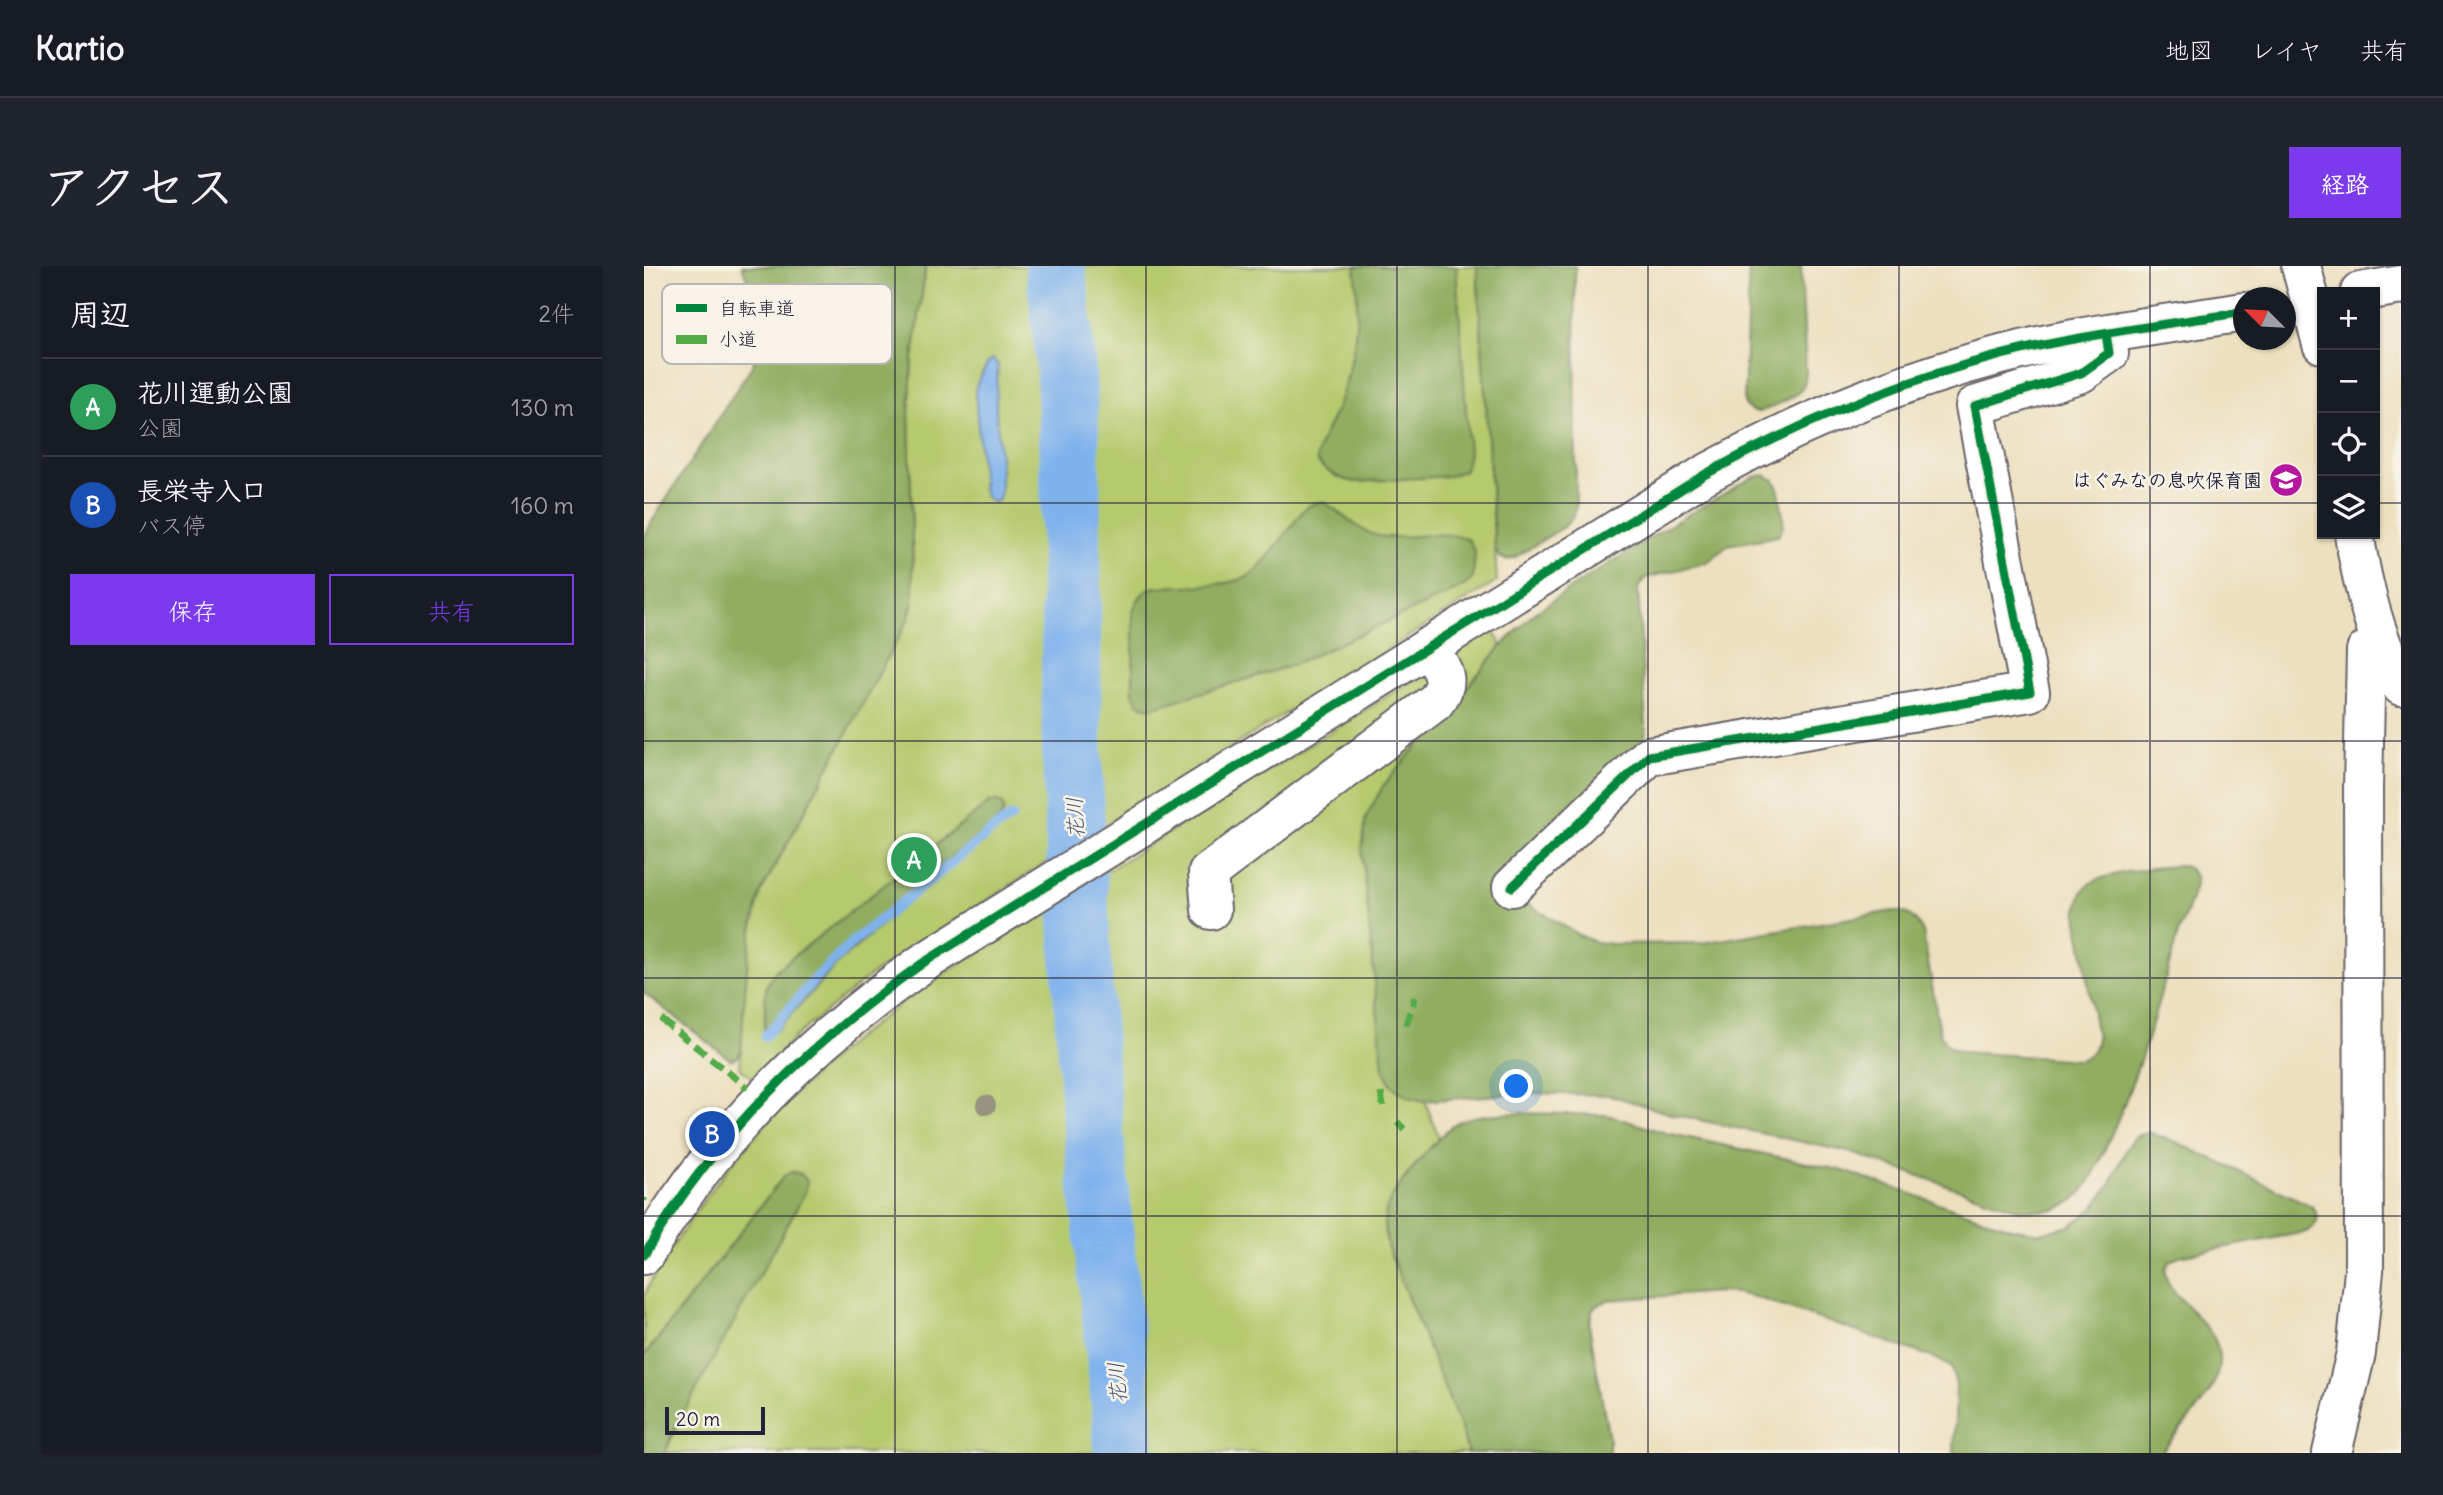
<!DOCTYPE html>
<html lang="ja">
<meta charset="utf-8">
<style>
body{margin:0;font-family:Delius,"Klee One",sans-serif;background:#20242c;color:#f1f3f6}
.controls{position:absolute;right:21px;top:21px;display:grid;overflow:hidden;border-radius:0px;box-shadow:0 2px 5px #0004}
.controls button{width:63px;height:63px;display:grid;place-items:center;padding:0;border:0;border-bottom:2px solid #363941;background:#171b24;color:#f1f3f6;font:35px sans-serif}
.compass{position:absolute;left:1589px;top:21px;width:63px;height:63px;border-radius:50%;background:#171b24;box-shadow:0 2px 5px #0004;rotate:294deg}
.scale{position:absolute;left:21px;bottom:18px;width:100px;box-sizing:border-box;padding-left:7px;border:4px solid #22223b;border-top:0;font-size:19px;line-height:24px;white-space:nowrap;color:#22223b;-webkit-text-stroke:5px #f7f3e8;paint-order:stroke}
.you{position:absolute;left:873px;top:821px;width:24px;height:24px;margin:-18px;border:5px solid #fff;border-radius:50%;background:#1a73e8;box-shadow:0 0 0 10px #1a73e833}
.badge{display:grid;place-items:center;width:46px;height:46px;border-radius:50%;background:#7c3aed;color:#fff;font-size:23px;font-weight:700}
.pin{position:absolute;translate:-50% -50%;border:4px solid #fff;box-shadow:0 2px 7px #0006}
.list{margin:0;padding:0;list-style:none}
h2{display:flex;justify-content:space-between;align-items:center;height:91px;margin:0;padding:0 28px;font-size:30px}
h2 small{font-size:23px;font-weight:400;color:#9ea1a6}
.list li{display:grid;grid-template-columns:46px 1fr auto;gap:21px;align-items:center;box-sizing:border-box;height:98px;padding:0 28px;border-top:2px solid #363941}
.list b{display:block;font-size:26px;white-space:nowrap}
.list p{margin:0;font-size:23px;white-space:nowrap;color:#9ea1a6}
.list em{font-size:23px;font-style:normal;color:#9ea1a6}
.actions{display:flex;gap:14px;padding:21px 28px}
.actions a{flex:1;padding:16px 0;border:2px solid #7c3aed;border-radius:0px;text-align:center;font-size:24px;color:#7c3aed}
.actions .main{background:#7c3aed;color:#fff}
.icon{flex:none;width:38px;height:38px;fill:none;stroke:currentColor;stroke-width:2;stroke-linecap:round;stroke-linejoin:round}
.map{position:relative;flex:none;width:1757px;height:1187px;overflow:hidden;border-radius:0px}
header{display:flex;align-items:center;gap:42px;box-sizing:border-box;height:98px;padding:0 35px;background:#171b24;border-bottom:2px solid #363941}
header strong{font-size:33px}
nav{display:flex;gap:38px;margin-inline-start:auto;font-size:24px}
.intro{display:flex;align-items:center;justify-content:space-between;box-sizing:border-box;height:168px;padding:0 42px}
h1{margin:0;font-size:49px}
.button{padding:18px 32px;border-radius:0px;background:#7c3aed;color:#fff;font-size:24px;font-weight:700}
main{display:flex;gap:42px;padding:0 42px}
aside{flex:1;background:#171b24;border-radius:0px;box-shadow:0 2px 5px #0004}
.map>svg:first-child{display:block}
.green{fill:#b5c96d;stroke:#6c7654;stroke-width:2}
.forest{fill:#90ad60;stroke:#59684e;stroke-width:2}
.water{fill:#7fb2ec;stroke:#506a94;stroke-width:2}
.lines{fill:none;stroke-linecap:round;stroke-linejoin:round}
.stream{stroke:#7fb2ec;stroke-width:10}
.river{stroke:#7fb2ec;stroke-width:60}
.minor-casing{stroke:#696469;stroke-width:42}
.minor{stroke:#fff;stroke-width:38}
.quiet{stroke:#53aa46;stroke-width:7;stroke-dasharray:14 7;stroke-linecap:butt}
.cycleway-casing{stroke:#f7f3e8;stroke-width:13}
.cycleway{stroke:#00873e;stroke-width:9}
.tree{fill:#96937f}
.grid{fill:none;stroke:#22223b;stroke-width:2;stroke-opacity:0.55}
.labels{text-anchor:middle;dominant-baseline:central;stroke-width:5;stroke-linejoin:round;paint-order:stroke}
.poi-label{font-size:19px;font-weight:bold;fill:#22223b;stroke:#f7f3e8;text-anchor:end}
.water-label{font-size:21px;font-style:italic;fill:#435479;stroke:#f7f3e8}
.key{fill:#f7f3e8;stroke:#b7b4b4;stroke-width:2}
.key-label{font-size:19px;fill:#22223b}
</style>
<header>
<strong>Kartio</strong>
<nav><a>地図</a><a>レイヤ</a><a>共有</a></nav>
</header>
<div class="intro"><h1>アクセス</h1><a class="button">経路</a></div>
<main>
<aside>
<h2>周辺<small>2件</small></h2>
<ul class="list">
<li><span class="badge" style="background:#2e9e5b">A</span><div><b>花川運動公園</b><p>公園</p></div><em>130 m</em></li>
<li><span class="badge" style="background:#1a4fb4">B</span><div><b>長栄寺入口</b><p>バス停</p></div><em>160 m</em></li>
</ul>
<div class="actions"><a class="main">保存</a><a>共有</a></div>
</aside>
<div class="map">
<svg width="1757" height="1187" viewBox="0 0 1757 1187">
<rect width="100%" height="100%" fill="#f7f3e8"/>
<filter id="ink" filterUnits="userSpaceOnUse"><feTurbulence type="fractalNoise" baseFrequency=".0143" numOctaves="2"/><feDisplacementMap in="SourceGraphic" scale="14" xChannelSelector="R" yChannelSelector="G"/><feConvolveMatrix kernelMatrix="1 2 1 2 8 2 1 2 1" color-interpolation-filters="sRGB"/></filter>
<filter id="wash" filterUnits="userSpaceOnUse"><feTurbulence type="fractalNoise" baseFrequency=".00686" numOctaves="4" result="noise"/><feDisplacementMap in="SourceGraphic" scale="28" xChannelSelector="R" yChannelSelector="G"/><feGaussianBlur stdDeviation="1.57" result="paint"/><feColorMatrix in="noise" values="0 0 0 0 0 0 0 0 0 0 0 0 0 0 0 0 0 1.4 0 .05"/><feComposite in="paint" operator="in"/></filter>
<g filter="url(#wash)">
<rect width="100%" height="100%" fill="#ede0bf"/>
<path class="green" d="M 282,0 L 833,0 L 853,315 L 442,572 L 444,617 L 849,364 L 858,380 L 739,520 L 764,831 L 781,835 L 795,872 C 775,897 741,926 740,960 C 740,967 743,975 744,982 L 817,1162 L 824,1187 L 21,1187 L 148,906 L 140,910 L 0,1090 C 0,1072 0,1051 0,1032 C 3,1016 30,979 40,963 C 96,878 168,803 251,742 C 306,701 366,666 425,630 L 422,584 L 227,709 L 152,770 L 109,813 L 96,802 C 100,744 100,683 117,626 L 264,354 L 269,335 L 269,314 L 265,148 L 268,99 Z"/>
<g class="forest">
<path d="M 98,0 L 282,0 L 268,99 L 265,148 L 269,314 L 269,335 L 264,354 L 117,626 C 102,677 101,731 97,784 L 94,791 L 87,794 L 0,727 L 0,272 L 7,257 L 108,100 C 128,59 112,40 98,0 Z"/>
<path d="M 711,0 L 812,0 L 825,187 L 821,204 L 805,210 L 713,216 C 697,214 684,208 673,195 C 672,178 690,152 696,134 C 712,91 716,46 711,0 Z"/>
<path d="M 833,0 L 931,0 L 932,240 L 929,251 L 921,260 L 870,292 L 862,294 L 855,291 L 851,283 Z"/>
<path d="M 1105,0 L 1157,0 L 1162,108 C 1161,114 1161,119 1157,124 C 1151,131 1120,146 1112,146 C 1105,145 1102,142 1100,136 Z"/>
<path d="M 1120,209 L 1130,214 L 1135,225 L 1139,251 L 1139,261 L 1134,270 L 1084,279 L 1064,296 L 1001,312 L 994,322 L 1002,463 L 1000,477 L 872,631 L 935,669 L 951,676 L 967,678 L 1058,677 L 1249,645 C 1265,646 1271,651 1279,666 L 1296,767 C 1301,779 1306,783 1319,786 L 1435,794 C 1447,790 1451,785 1453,773 L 1433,649 C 1434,639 1435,627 1444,619 C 1458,607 1526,598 1544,601 L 1552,612 C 1550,632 1540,649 1534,668 C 1514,739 1495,808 1464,876 C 1456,893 1449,914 1436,928 C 1419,947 1395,946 1372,943 L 1205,886 L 1027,848 L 966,829 L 878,827 L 781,835 L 764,831 L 748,820 L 739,803 L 718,584 L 722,551 L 739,520 L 858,380 L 889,348 L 924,324 L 1036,253 L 1109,211 Z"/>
<path d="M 679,236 C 698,246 713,265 734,270 C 766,276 795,261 825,274 L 831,286 L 829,312 L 819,321 L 649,399 L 510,441 C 498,442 493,439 489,427 L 489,345 C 494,332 498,326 511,321 C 533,320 584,321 603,311 C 620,301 646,261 659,245 L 668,238 Z"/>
<path d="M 351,535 L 358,538 L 360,545 L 356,553 L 282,611 L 260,639 L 195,696 L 132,765 L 126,768 L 120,765 L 122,721 L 131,705 L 345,537 Z"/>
<path d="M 878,847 L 963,849 L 1022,867 L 1200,905 L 1367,962 L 1396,967 L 1426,960 L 1450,942 L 1466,918 L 1483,882 L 1491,871 L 1504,866 L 1532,876 L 1666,939 C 1678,949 1675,959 1662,966 L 1535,990 L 1525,996 L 1521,1004 C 1522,1021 1536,1031 1547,1044 C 1555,1053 1566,1063 1571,1074 C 1590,1120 1539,1154 1517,1187 L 1310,1187 L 1312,1118 L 1307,1101 L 1291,1092 L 1111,1031 L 1093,1027 L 1076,1026 L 964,1034 L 949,1042 L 945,1059 L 965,1173 L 965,1187 L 824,1187 L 817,1162 L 744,982 C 741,967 738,954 744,939 C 750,923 798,864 814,856 C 833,847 858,848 878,847 Z"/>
<path d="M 148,906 L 157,908 L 163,915 L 162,925 L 27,1170 L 21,1187 L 0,1187 L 0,1091 L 140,910 Z"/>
</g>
<path class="water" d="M 349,93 L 354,99 C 353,114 352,128 352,143 C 352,161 362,223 354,235 L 348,236 L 342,231 L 339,223 L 331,125 L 334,115 L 345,95 Z"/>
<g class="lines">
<g class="stream">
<path d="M 408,526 L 429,512"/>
<path d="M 121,770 L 172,712 L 211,674 L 350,563 L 368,551"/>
</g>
<path class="river" d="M 411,0 C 435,170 423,342 429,513 C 433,613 437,713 445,813 C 454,924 467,1035 478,1146 L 480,1187"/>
</g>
</g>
<g filter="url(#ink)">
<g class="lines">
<g class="minor-casing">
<g id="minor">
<path d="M 1657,0 L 1678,78"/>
<path d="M 1716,26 L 1757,19"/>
<path d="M 1710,268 C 1719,321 1731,372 1757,420"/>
<path d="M 868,621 L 1005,490 L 1386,426 L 1331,140 L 1437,107 L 1465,87 L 1462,68"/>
<path d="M 567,644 L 564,607 L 791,436 C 810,414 797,402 784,381"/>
<path d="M 0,989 C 71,869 165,777 279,697 L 1060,209 C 1164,152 1274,107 1390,81 C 1459,66 1530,57 1600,46"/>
<path d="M 1688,1187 L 1712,1087 L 1720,1005 L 1719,523 L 1722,385 L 1738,380"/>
</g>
</g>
<use href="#minor" class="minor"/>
<g class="quiet">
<path d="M 17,753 L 104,822"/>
<path d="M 762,759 L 771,731"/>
<path d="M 737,827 L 739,840"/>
<path d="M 753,856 L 760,863"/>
<path d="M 0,932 L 0,935"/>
</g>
<g class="cycleway-casing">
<g id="cycleway">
<path d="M 868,621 L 1005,490 L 1386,426 L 1331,140 L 1437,107 L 1465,87 L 1462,68"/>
<path d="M 0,989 C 71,869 165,777 279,697 L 1060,209 C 1164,152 1274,107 1390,81 C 1459,66 1530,57 1600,46"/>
</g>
</g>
<use href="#cycleway" class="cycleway"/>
</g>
<circle class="tree" cx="342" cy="839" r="10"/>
</g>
<path class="grid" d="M 251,0 L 251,1187M 502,0 L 502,1187M 753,0 L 753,1187M 1004,0 L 1004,1187M 1255,0 L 1255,1187M 1506,0 L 1506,1187M 0,237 L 1678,237M 1731,237 L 1757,237M 0,475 L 1757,475M 0,712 L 1757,712M 0,950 L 1757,950"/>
<defs>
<g id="school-disc" transform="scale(1.75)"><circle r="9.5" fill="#b5179e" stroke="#f7f3e8"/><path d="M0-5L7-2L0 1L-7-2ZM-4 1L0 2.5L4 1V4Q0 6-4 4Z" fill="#fff"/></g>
</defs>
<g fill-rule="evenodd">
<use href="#school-disc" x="1642" y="214"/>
</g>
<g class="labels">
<g class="poi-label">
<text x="1618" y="214">はぐみなの息吹保育園</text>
</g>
<g class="water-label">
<text transform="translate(431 552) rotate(-93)">花川</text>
<text transform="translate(473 1117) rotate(-95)">花川</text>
</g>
</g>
<rect x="18" y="18" width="230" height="80" rx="10" class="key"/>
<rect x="32" y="38" width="31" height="8" fill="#00873e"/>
<rect x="32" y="69" width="31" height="9" fill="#53aa46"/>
<g class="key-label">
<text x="75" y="49">自転車道</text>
<text x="75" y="80">小道</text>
</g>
</svg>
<div class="controls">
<button>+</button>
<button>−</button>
<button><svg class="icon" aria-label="locate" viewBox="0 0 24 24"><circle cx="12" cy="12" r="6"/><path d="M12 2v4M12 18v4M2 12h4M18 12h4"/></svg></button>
<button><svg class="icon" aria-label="layers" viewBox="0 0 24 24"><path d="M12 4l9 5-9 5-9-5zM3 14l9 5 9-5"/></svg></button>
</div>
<svg class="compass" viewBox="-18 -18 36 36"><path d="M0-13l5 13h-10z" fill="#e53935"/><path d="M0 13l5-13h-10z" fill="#9ea1a6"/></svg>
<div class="scale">20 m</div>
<div class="you"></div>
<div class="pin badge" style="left:270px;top:594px;background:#2e9e5b">A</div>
<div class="pin badge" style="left:68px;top:868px;background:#1a4fb4">B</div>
</div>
</main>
